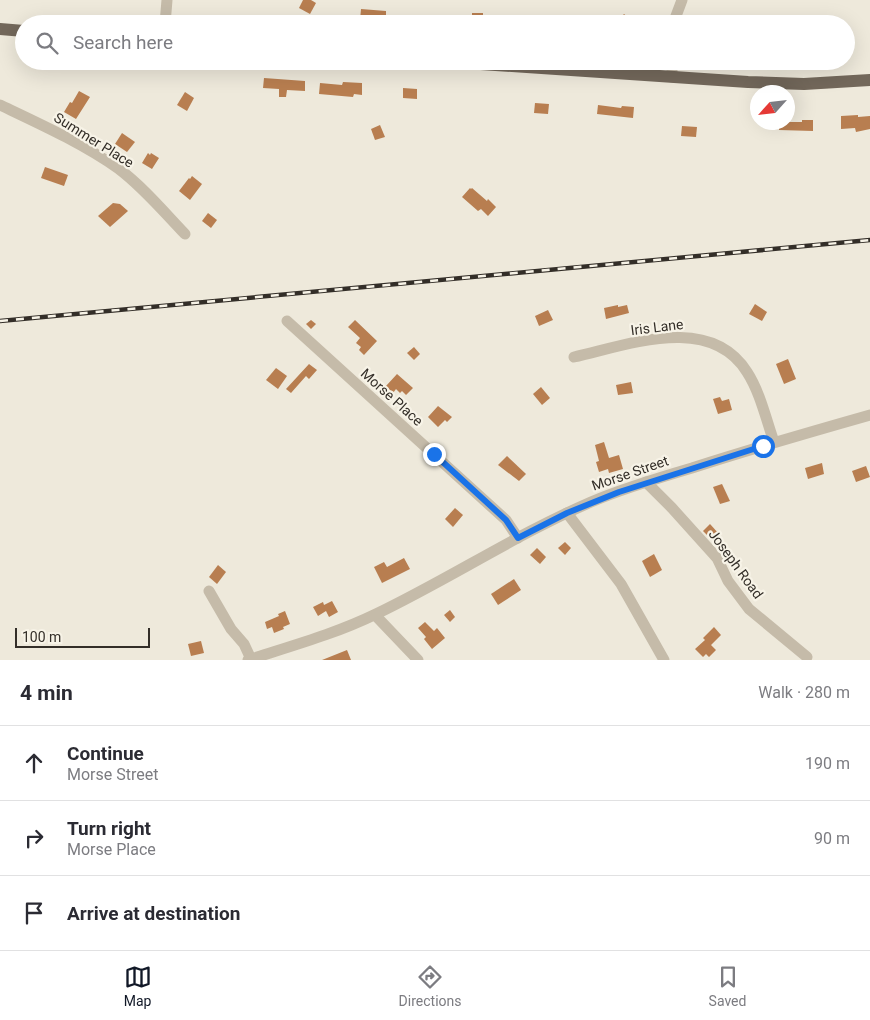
<!DOCTYPE html>
<meta charset="utf-8">
<style>
body{margin:0;font-family:Roboto,sans-serif;background:#f7f7f7;color:#2b2b33}
.compass{position:absolute;left:750px;top:85px;width:45px;height:45px;border-radius:50%;background:#fff;box-shadow:0 5px 20px #0002;rotate:243deg}
.scale{position:absolute;left:15px;bottom:12px;width:135px;box-sizing:border-box;padding-left:5px;border:2px solid #332e28;border-top:0;font-size:14px;line-height:18px;white-space:nowrap;color:#332e28;-webkit-text-stroke:4px #f7f3e7;paint-order:stroke}
.stop{position:absolute;width:15px;height:15px;margin:-11px;border:4px solid #1a73e8;border-radius:50%;background:#fff}
.stop.end{background:#1a73e8;border-color:#fff;box-shadow:0 1px 5px #0008}
.list{margin:0;padding:0;list-style:none}
h2{display:flex;justify-content:space-between;align-items:center;height:65px;margin:0;padding:0 20px;font-size:21px}
h2 small{font-size:16px;font-weight:400;color:#7c7c81}
.list li{display:grid;grid-template-columns:32px 1fr auto;gap:15px;align-items:center;box-sizing:border-box;height:75px;padding:0 20px;border-top:1px solid #e1e1e2}
.list b{display:block;font-size:19px;white-space:nowrap}
.list p{margin:0;font-size:16px;white-space:nowrap;color:#7c7c81}
.list em{font-size:16px;font-style:normal;color:#7c7c81}
.icon{flex:none;width:28px;height:28px;fill:none;stroke:currentColor;stroke-width:2;stroke-linecap:round;stroke-linejoin:round}
.map{position:relative;flex:none;width:870px;height:660px;overflow:hidden}
.search{position:absolute;background:#fff;box-shadow:0 5px 20px #0002;left:15px;right:15px;top:15px;height:55px;display:flex;align-items:center;gap:12px;box-sizing:border-box;padding:0 18px;border-radius:28px;color:#7c7c81;font-size:19px}
.sheet{height:290px;background:#fff}
nav{display:flex;justify-content:space-around;align-items:center;box-sizing:border-box;height:70px;border-top:1px solid #e1e1e2;background:#fff;font-size:14px;color:#7c7c81}
nav a{display:grid;justify-items:center;gap:2px}
nav .on{color:#111827}
.map>svg:first-child{display:block}
.building{fill:#b87e50}
.lines{fill:none;stroke-linecap:round;stroke-linejoin:round}
.minor{stroke:#c5bba9;stroke-width:11}
.major{stroke:#73685b;stroke-width:12}
.rail-casing{stroke:#332e28;stroke-width:4.5}
.rail{stroke:#f7f3e7;stroke-width:2.5;stroke-dasharray:8;stroke-linecap:butt}
.route{stroke:#1a73e8;stroke-width:6}
.labels{text-anchor:middle;dominant-baseline:central;stroke-width:4.5;stroke-linejoin:round;paint-order:stroke}
.street-label{font-size:14px;fill:#332e28;stroke:#f7f3e7}
</style>
<div class="map">
<svg width="870" height="660" viewBox="0 0 870 660">
<rect width="100%" height="100%" fill="#eee9db"/>
<g class="building">
<path d="M 303,0 L 311,0 L 316,3 L 310,14 L 299,8 Z"/>
<path d="M 361,9 L 386,11 L 386,24 L 360,20 Z"/>
<path d="M 472,13 L 483,13 L 483,24 L 454,24 L 454,15 L 472,16 Z"/>
<path d="M 624,14 L 636,24 L 615,24 Z"/>
<path d="M 711,15 L 733,22 L 733,24 L 709,24 Z"/>
<path d="M 264,78 L 305,81 L 305,91 L 287,90 L 286,97 L 279,97 L 279,89 L 263,88 Z"/>
<path d="M 343,82 L 362,83 L 362,95 L 354,94 L 353,97 L 319,94 L 320,83 L 342,85 Z"/>
<path d="M 403,88 L 417,89 L 417,99 L 403,98 Z"/>
<path d="M 79,91 L 90,97 L 76,119 L 64,112 L 70,102 L 72,103 Z"/>
<path d="M 185,92 L 194,98 L 187,111 L 177,105 Z"/>
<path d="M 535,103 L 549,104 L 548,114 L 534,113 Z"/>
<path d="M 598,105 L 621,108 L 622,106 L 634,107 L 633,118 L 597,114 Z"/>
<path d="M 858,115 L 858,117 L 870,116 L 870,129 L 856,132 L 855,128 L 841,129 L 841,116 Z"/>
<path d="M 802,120 L 813,120 L 813,131 L 779,130 L 779,122 L 802,122 Z"/>
<path d="M 380,125 L 385,137 L 375,140 L 371,129 Z"/>
<path d="M 682,126 L 697,127 L 696,137 L 681,136 Z"/>
<path d="M 122,133 L 135,142 L 127,152 L 115,144 Z"/>
<path d="M 148,153 L 150,155 L 151,153 L 159,158 L 152,169 L 142,163 Z"/>
<path d="M 45,167 L 68,175 L 64,186 L 41,178 Z"/>
<path d="M 192,176 L 202,184 L 190,200 L 179,191 L 189,178 L 190,179 Z"/>
<path d="M 470,188 L 471,189 L 472,188 L 487,201 L 488,199 L 496,207 L 488,216 L 481,209 L 478,211 L 462,197 Z"/>
<path d="M 113,203 L 120,204 L 128,211 L 110,227 L 98,216 Z"/>
<path d="M 208,213 L 217,220 L 211,228 L 202,221 Z"/>
<path d="M 755,304 L 767,312 L 762,321 L 749,314 Z"/>
<path d="M 618,305 L 618,307 L 627,305 L 629,313 L 606,319 L 604,308 Z"/>
<path d="M 548,310 L 553,320 L 539,326 L 535,316 Z"/>
<path d="M 311,320 L 316,324 L 311,329 L 306,324 Z"/>
<path d="M 355,320 L 377,341 L 364,355 L 359,350 L 361,347 L 356,343 L 360,338 L 348,327 Z"/>
<path d="M 414,347 L 420,354 L 414,360 L 407,353 Z"/>
<path d="M 788,359 L 796,379 L 784,384 L 776,364 Z"/>
<path d="M 309,364 L 317,370 L 309,379 L 306,376 L 291,393 L 286,389 Z"/>
<path d="M 276,368 L 287,376 L 278,389 L 266,380 Z"/>
<path d="M 397,374 L 413,388 L 406,395 L 402,391 L 400,393 L 396,389 L 393,393 L 386,386 Z"/>
<path d="M 631,382 L 633,393 L 618,395 L 616,385 Z"/>
<path d="M 541,387 L 550,398 L 542,405 L 533,394 Z"/>
<path d="M 720,397 L 722,401 L 729,399 L 732,410 L 718,414 L 713,399 Z"/>
<path d="M 438,406 L 452,417 L 447,422 L 445,420 L 438,427 L 428,417 Z"/>
<path d="M 604,442 L 609,458 L 619,455 L 623,469 L 609,473 L 608,469 L 599,472 L 596,462 L 599,461 L 595,445 Z"/>
<path d="M 507,456 L 526,474 L 519,481 L 498,465 Z"/>
<path d="M 822,463 L 824,474 L 808,479 L 805,468 Z"/>
<path d="M 866,466 L 870,477 L 856,482 L 852,471 Z"/>
<path d="M 722,484 L 730,501 L 720,504 L 713,487 Z"/>
<path d="M 455,508 L 463,515 L 453,527 L 445,519 Z"/>
<path d="M 710,524 L 719,534 L 712,540 L 703,531 Z"/>
<path d="M 565,542 L 571,548 L 565,555 L 558,548 Z"/>
<path d="M 537,548 L 546,557 L 540,564 L 530,555 Z"/>
<path d="M 654,554 L 662,570 L 650,577 L 642,561 Z"/>
<path d="M 404,558 L 410,569 L 382,583 L 374,567 L 384,562 L 387,567 Z"/>
<path d="M 218,565 L 226,572 L 217,584 L 209,577 Z"/>
<path d="M 514,579 L 521,590 L 498,605 L 491,594 Z"/>
<path d="M 332,601 L 338,612 L 329,617 L 326,611 L 318,616 L 313,607 L 323,602 L 324,605 Z"/>
<path d="M 450,610 L 455,617 L 450,622 L 444,615 Z"/>
<path d="M 285,611 L 290,624 L 283,627 L 284,629 L 274,633 L 272,627 L 267,629 L 265,622 L 279,616 L 278,614 Z"/>
<path d="M 425,622 L 434,631 L 437,628 L 445,638 L 432,649 L 424,639 L 426,637 L 418,628 Z"/>
<path d="M 714,627 L 721,635 L 711,645 L 716,650 L 709,657 L 706,654 L 703,657 L 695,649 L 705,640 L 703,638 Z"/>
<path d="M 201,641 L 204,653 L 191,656 L 188,644 Z"/>
<path d="M 347,650 L 351,660 L 322,660 Z"/>
</g>
<g class="lines">
<g class="minor">
<path d="M 165,24 L 167,0"/>
<path d="M 673,24 L 682,0"/>
<path d="M 672,77 L 672,61"/>
<path d="M 0,105 C 40,124 82,143 119,169 C 143,187 164,212 185,234"/>
<path d="M 287,321 L 506,520 L 518,538"/>
<path d="M 574,357 C 628,345 710,313 747,372 C 760,392 766,419 774,442"/>
<path d="M 646,482 L 672,508 L 717,558 L 728,581 L 749,609 L 807,657"/>
<path d="M 567,513 L 621,584 L 664,660"/>
<path d="M 209,591 L 231,629 L 244,644 L 251,659"/>
<path d="M 375,615 L 418,660"/>
<path d="M 248,660 C 291,646 335,634 376,614 C 449,579 517,534 591,502 C 624,488 658,478 692,468 C 751,449 810,432 870,415"/>
</g>
<g class="major">
<path d="M 0,29 L 24,31"/>
<path d="M 436,61 L 748,82 L 804,84 L 870,80"/>
</g>
<g class="rail-casing">
<path id="rail" d="M 0,321 L 870,240"/>
</g>
<use href="#rail" class="rail"/>
</g>
<g class="lines">
<path class="route" d="M 434,454 L 506,520 L 518,538 L 567,513 L 619,492 L 763,446"/>
</g>
<g class="labels">
<g class="street-label">
<text transform="translate(94 140) rotate(32)">Summer Place</text>
<text transform="translate(657 327) rotate(-7)">Iris Lane</text>
<text transform="translate(392 397) rotate(42)">Morse Place</text>
<text transform="translate(630 473) rotate(-19)">Morse Street</text>
<text transform="translate(736 564) rotate(54)">Joseph Road</text>
</g>
</g>
</svg>
<svg class="compass" viewBox="-18 -18 36 36"><path d="M0-13l5 13h-10z" fill="#e53935"/><path d="M0 13l5-13h-10z" fill="#7c7c81"/></svg>
<div class="scale">100 m</div>
<div class="stop" style="left:763px;top:446px"></div>
<div class="stop end" style="left:434px;top:454px"></div>
<div class="search"><svg class="icon" aria-label="search" viewBox="0 0 24 24"><circle cx="10" cy="10" r="6"/><path d="M15 15l6 6"/></svg>Search here</div>
</div>
<section class="sheet">
<h2>4 min<small>Walk · 280 m</small></h2>
<ul class="list">
<li><svg class="icon" aria-label="ahead" viewBox="0 0 24 24"><path d="M12 20V5M6 11l6-6 6 6"/></svg><div><b>Continue</b><p>Morse Street</p></div><em>190 m</em></li>
<li><svg class="icon" aria-label="right" viewBox="0 0 24 24"><path d="M7 20v-9h11M14 6l5 5-5 5"/></svg><div><b>Turn right</b><p>Morse Place</p></div><em>90 m</em></li>
<li><svg class="icon" aria-label="arrive" viewBox="0 0 24 24"><path d="M6 21V4h12l-3 4 3 4H6"/></svg><div><b>Arrive at destination</b></div></li>
</ul>
</section>
<nav>
<a class="on"><svg class="icon" aria-label="map" viewBox="0 0 24 24"><path d="M3 6l6-2 6 2 6-2v14l-6 2-6-2-6 2zM9 4v14M15 6v14"/></svg>Map</a>
<a><svg class="icon" aria-label="directions" viewBox="0 0 24 24"><path d="M12 3l9 9-9 9-9-9zM9 14v-3h6M13 9l2 2-2 2"/></svg>Directions</a>
<a><svg class="icon" aria-label="saved" viewBox="0 0 24 24"><path d="M7 4h10v16l-5-4-5 4z"/></svg>Saved</a>
</nav>
